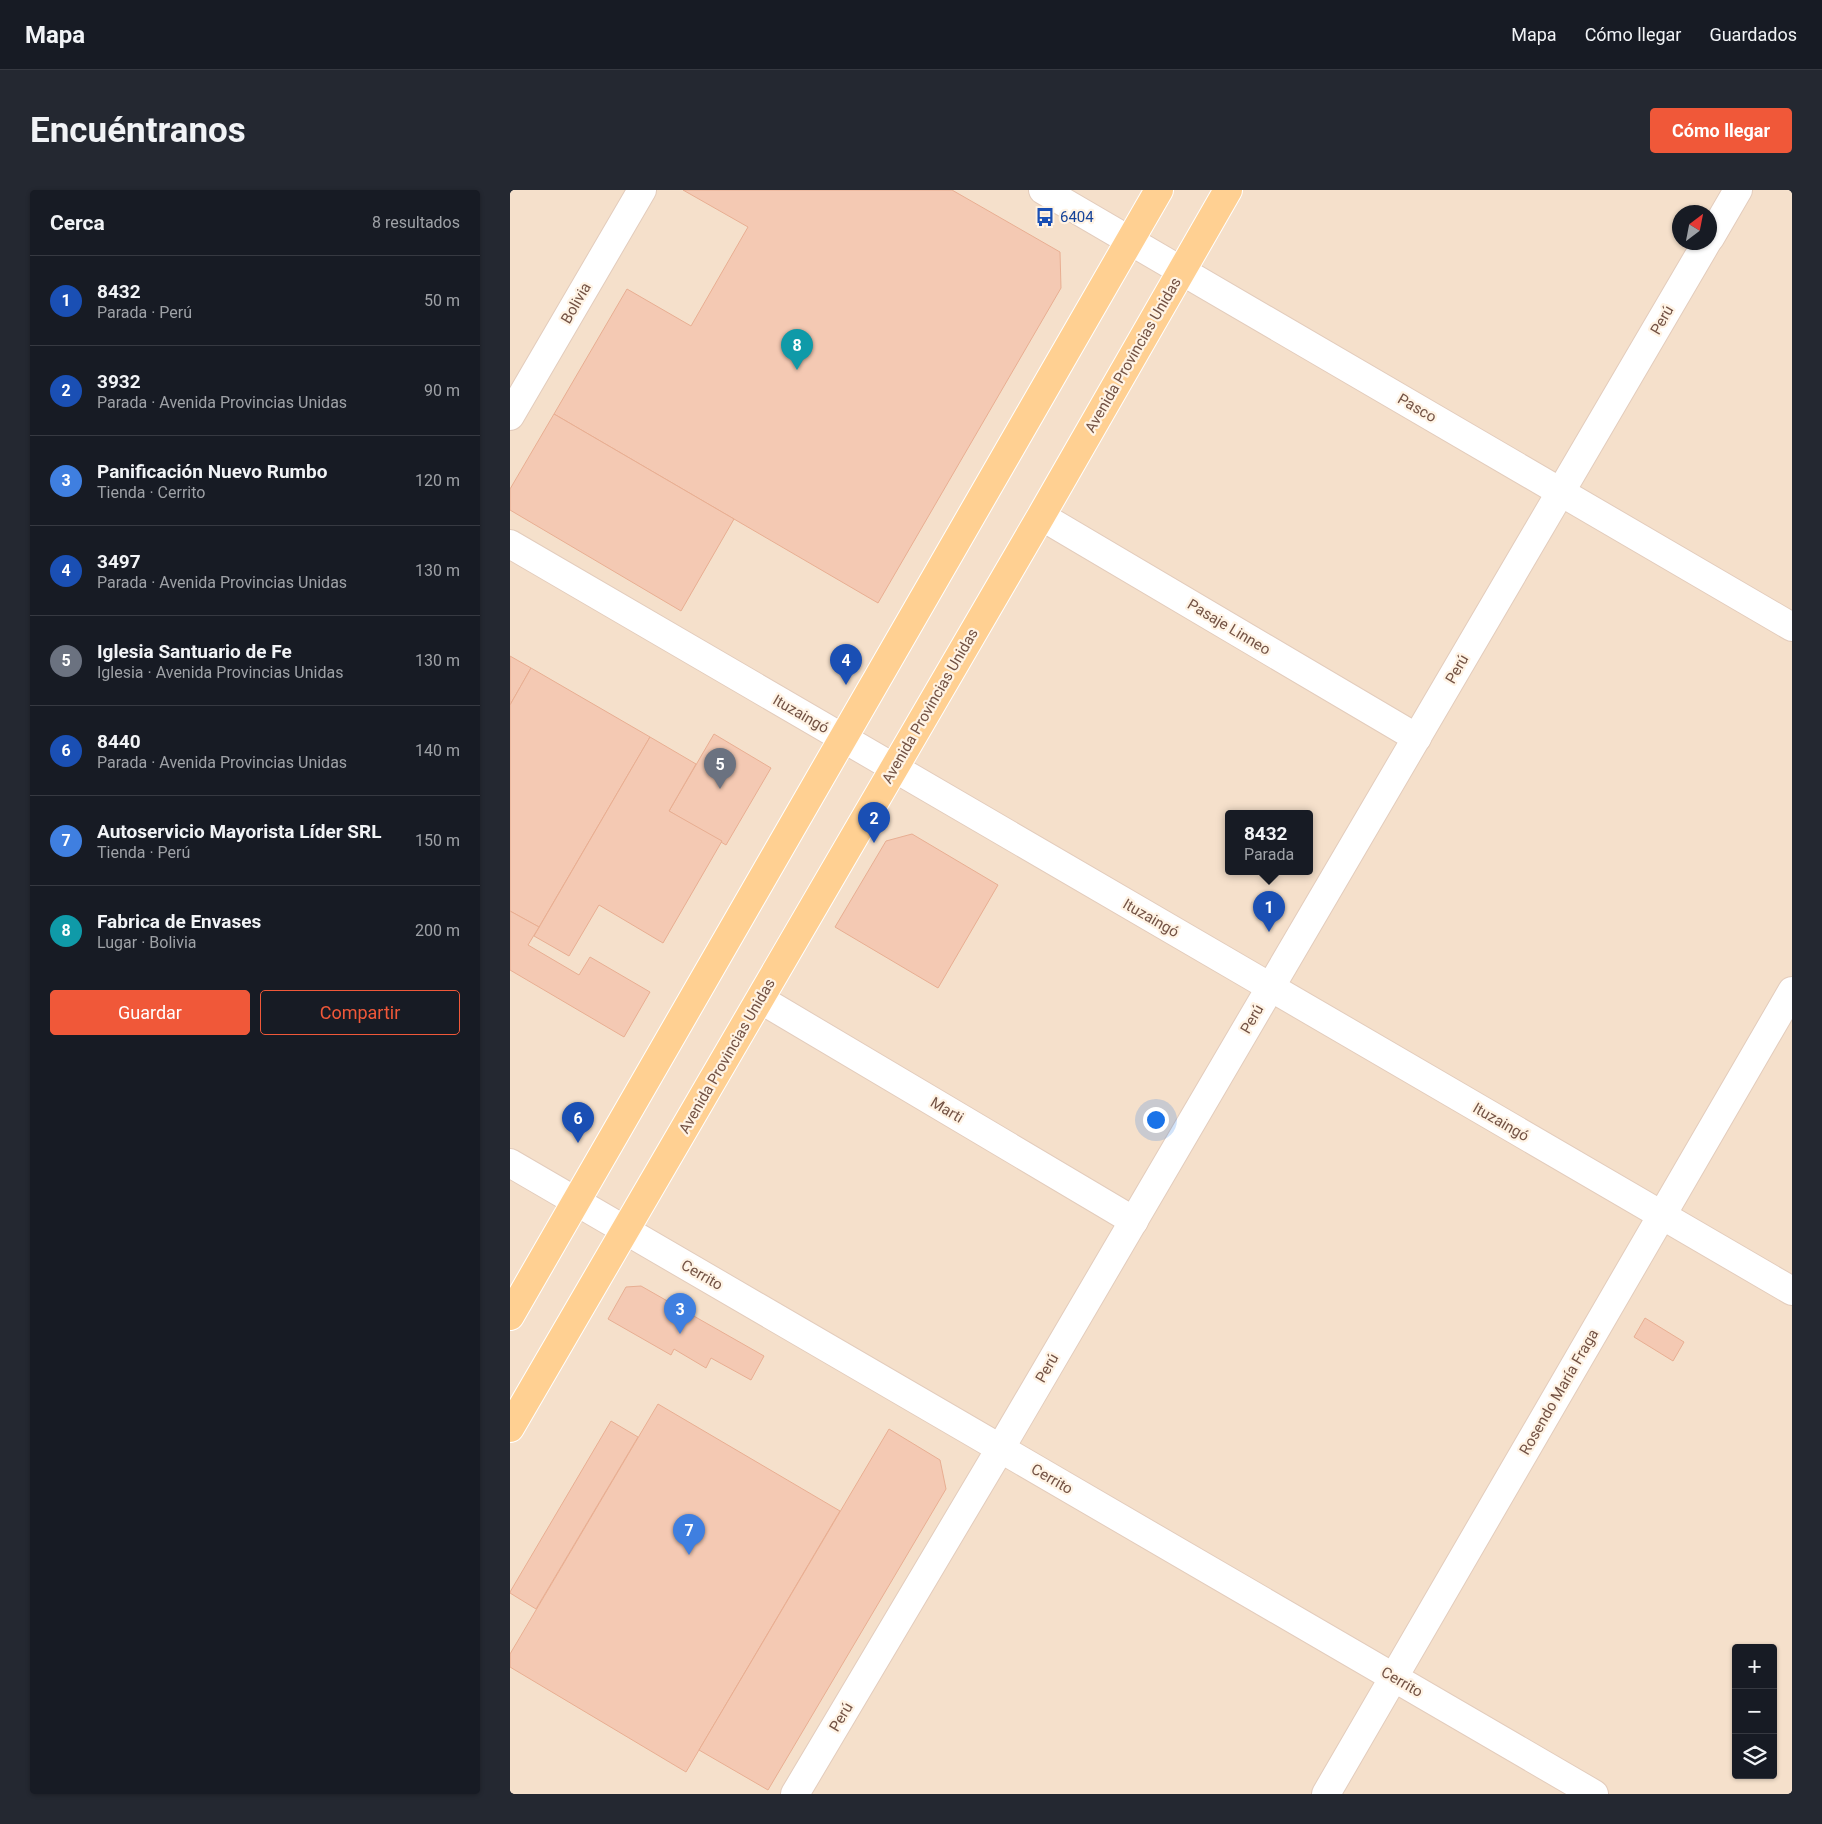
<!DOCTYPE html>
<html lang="es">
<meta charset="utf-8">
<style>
body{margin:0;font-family:Roboto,sans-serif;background:#242831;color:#f1f3f6}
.controls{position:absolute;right:15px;bottom:15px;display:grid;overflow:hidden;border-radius:5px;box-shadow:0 1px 4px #0004}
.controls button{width:45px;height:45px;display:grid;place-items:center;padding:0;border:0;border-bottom:1px solid #363941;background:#171b24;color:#f1f3f6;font:25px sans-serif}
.compass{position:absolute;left:1162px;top:15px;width:45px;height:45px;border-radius:50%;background:#171b24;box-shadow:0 1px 4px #0004;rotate:32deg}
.you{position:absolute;left:645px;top:929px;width:18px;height:18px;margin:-12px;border:4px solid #fff;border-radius:50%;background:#1a73e8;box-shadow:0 0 0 8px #1a73e833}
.badge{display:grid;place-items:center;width:32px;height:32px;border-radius:50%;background:#f05839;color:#fff;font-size:16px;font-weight:700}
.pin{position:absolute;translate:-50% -41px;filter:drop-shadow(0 1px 2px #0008)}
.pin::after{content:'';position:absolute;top:26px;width:18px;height:15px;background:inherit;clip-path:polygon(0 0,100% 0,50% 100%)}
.popup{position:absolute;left:715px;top:620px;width:88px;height:65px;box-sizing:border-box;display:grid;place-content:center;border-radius:5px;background:#171b24;filter:drop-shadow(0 1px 4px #0005);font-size:16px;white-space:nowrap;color:#9ea1a6}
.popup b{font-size:19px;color:#f1f3f6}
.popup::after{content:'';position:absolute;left:50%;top:100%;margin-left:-10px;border:10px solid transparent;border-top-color:#171b24}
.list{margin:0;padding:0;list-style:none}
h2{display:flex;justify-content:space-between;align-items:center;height:65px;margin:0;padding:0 20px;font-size:21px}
h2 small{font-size:16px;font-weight:400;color:#9ea1a6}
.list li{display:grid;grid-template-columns:32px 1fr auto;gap:15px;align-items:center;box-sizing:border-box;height:90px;padding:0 20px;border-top:1px solid #363941}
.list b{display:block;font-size:19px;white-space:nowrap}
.list p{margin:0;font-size:16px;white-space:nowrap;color:#9ea1a6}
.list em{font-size:16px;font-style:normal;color:#9ea1a6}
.actions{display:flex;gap:10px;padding:15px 20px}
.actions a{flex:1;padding:11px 0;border:1px solid #f05839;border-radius:5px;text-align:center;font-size:18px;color:#f05839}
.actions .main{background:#f05839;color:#fff}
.icon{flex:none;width:28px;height:28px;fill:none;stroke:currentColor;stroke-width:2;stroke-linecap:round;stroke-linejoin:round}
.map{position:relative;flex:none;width:1282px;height:1604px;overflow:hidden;border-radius:5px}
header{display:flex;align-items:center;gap:30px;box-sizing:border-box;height:70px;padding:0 25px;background:#171b24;border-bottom:1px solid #363941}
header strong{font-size:24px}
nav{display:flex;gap:28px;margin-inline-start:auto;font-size:18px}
.intro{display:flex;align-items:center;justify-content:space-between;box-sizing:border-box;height:120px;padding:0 30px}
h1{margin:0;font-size:35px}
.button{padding:12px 22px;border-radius:5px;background:#f05839;color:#fff;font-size:18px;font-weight:700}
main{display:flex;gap:30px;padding:0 30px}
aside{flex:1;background:#171b24;border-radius:5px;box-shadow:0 1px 4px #0004}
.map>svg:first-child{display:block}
.residential{fill:#f5e0cb;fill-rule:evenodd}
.building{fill:#f4c9b3;stroke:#e8ae92}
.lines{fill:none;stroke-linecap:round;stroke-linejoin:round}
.minor-casing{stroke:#e3ccbc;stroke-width:30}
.major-casing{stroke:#fff;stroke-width:30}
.minor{stroke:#fff;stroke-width:28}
.major{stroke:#ffd092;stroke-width:28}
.labels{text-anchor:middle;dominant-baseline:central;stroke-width:4.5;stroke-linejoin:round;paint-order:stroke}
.transit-label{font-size:15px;fill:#164399;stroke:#fff3e4;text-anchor:start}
.street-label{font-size:15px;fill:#735244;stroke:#fff3e4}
</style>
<header>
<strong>Mapa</strong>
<nav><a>Mapa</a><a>Cómo llegar</a><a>Guardados</a></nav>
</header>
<div class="intro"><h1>Encuéntranos</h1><a class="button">Cómo llegar</a></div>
<main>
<aside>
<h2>Cerca<small>8 resultados</small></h2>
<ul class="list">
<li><span class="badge" style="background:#1a4fb4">1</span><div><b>8432</b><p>Parada · Perú</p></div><em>50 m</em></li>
<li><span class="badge" style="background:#1a4fb4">2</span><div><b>3932</b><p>Parada · Avenida Provincias Unidas</p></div><em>90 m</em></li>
<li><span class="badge" style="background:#3f7fe0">3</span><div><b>Panificación Nuevo Rumbo</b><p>Tienda · Cerrito</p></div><em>120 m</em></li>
<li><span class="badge" style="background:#1a4fb4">4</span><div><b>3497</b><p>Parada · Avenida Provincias Unidas</p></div><em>130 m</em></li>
<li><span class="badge" style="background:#6b7280">5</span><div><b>Iglesia Santuario de Fe</b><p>Iglesia · Avenida Provincias Unidas</p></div><em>130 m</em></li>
<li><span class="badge" style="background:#1a4fb4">6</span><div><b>8440</b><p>Parada · Avenida Provincias Unidas</p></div><em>140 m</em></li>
<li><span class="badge" style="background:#3f7fe0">7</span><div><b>Autoservicio Mayorista Líder SRL</b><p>Tienda · Perú</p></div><em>150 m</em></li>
<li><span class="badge" style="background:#0f9aa8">8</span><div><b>Fabrica de Envases</b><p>Lugar · Bolivia</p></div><em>200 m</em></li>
</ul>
<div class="actions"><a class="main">Guardar</a><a>Compartir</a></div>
</aside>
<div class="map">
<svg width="1282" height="1604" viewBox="0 0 1282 1604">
<rect width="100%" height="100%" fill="#fdefdc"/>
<path class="residential" d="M 0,0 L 1282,0 L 1282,1604 L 0,1604 ZM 1170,22 L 1200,22 L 1200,52 L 1170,52 ZM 719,623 L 799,623 L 799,681 L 719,681 ZM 1226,1458 L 1263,1458 L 1263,1585 L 1226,1585 Z"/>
<g class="building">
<path d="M 173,0 L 442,0 L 550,62 L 551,98 L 368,413 L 44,224 L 117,99 L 181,136 L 238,37 Z"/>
<path d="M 44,224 L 224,329 L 171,421 L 0,320 L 0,299 Z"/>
<path d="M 0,466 L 21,478 L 0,515 Z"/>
<path d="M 21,478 L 140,547 L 29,737 L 0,721 L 0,515 Z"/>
<path d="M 204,544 L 261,578 L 216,655 L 159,621 Z"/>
<path d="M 140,547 L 186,574 L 159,621 L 212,651 L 153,753 L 89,715 L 59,766 L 24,746 Z"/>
<path d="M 402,644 L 488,695 L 428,798 L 325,737 L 376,651 Z"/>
<path d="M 0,721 L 29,737 L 18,755 L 69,785 L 80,767 L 140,802 L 114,847 L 0,780 Z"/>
<path d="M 131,1096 L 254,1166 L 241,1190 L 201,1168 L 196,1178 L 164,1159 L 161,1165 L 98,1129 L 116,1097 Z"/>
<path d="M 1135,1128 L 1174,1152 L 1163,1171 L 1124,1147 Z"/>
<path d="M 148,1214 L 330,1321 L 176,1582 L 0,1477 L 0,1464 Z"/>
<path d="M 101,1231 L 128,1247 L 26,1419 L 0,1403 L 0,1402 Z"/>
<path d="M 379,1239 L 430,1270 L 436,1299 L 258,1600 L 189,1560 Z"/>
</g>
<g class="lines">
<g class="minor-casing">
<g id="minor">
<path d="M 533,0 L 1282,437"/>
<path d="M 1200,48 L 1228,0"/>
<path d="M 0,226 L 132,0"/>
<path d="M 531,326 L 907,548"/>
<path d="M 0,354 L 1282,1101"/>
<path d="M 250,809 L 624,1031"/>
<path d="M 0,973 L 1084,1604"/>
<path d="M 285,1604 L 490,1259 L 1197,52"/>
<path d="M 816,1604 L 1282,801"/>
</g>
</g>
<g class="major-casing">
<g id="major">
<path d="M 0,1126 L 649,0"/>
<path d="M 0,1238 L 531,326 L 718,0"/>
</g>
</g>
<use href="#minor" class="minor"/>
<use href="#major" class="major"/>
</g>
<defs>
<g id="bus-bare" transform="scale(1.5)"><path d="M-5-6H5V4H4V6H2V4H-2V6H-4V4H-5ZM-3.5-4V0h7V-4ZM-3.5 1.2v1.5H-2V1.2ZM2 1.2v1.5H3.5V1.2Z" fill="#1a4fb4" stroke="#fff3e4" stroke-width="2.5" paint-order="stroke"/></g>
</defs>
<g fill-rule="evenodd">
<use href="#bus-bare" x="535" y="27"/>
</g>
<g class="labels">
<g class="transit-label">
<text x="550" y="27">6404</text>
</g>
<g class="street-label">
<text transform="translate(66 113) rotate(-60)">Bolivia</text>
<text transform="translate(1152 130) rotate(-60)">Perú</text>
<text transform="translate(623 165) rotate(-60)">Avenida Provincias Unidas</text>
<text transform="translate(907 218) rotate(30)">Pasco</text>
<text transform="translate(719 437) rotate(31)">Pasaje Linneo</text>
<text transform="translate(947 479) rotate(-60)">Perú</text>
<text transform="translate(420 516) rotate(-60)">Avenida Provincias Unidas</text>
<text transform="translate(291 524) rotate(30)">Ituzaingó</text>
<text transform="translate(641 728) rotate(30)">Ituzaingó</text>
<text transform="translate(742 829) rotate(-60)">Perú</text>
<text transform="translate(217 866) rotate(-60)">Avenida Provincias Unidas</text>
<text transform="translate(437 920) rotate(31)">Marti</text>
<text transform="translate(991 932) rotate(30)">Ituzaingó</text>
<text transform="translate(192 1085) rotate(30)">Cerrito</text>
<text transform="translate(537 1178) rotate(-60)">Perú</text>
<text transform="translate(1049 1202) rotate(-60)">Rosendo María Fraga</text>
<text transform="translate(542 1289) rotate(30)">Cerrito</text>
<text transform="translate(892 1492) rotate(30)">Cerrito</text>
<text transform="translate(331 1527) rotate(-59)">Perú</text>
</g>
</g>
</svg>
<div class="controls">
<button>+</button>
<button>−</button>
<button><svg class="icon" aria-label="layers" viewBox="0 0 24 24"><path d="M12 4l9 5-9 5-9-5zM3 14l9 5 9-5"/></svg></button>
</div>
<svg class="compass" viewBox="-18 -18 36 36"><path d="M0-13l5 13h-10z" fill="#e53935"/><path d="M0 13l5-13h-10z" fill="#9ea1a6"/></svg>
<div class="you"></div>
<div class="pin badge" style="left:759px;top:742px;background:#1a4fb4">1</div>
<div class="popup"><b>8432</b>Parada</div>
<div class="pin badge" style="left:364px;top:653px;background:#1a4fb4">2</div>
<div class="pin badge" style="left:170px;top:1144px;background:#3f7fe0">3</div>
<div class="pin badge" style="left:336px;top:495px;background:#1a4fb4">4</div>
<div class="pin badge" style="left:210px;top:599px;background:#6b7280">5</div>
<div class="pin badge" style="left:68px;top:953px;background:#1a4fb4">6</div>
<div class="pin badge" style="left:179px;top:1365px;background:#3f7fe0">7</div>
<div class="pin badge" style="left:287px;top:180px;background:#0f9aa8">8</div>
</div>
</main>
